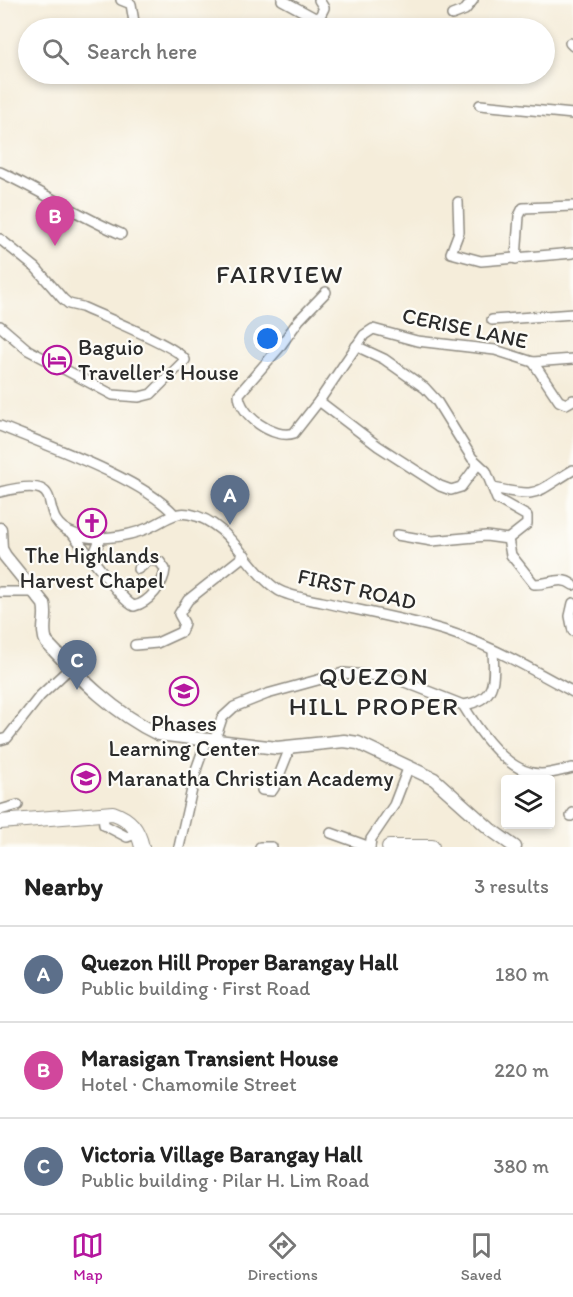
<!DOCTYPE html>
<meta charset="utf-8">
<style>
body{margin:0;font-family:Itim,sans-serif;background:#f6f6f6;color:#222}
.controls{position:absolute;right:18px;bottom:18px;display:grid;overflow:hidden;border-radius:6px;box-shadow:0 3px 9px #0003}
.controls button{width:54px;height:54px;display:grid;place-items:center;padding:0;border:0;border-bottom:2px solid #e0e0e0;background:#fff;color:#222;font:30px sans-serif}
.you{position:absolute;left:268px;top:339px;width:21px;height:21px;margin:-15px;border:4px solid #fff;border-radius:50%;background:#1a73e8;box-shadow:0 0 0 9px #1a73e833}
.badge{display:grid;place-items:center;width:39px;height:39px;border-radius:50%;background:#b5179e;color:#fff;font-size:20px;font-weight:700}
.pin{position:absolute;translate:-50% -50px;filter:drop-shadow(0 2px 3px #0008)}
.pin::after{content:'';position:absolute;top:32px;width:21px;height:18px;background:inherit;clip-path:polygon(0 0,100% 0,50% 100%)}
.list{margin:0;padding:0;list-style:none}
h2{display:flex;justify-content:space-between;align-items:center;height:78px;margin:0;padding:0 24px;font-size:26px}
h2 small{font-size:20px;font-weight:400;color:#767676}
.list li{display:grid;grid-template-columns:39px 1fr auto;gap:18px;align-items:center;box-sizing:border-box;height:96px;padding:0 24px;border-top:2px solid #e0e0e0}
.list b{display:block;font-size:22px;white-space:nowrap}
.list p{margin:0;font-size:20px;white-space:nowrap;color:#767676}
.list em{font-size:20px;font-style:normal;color:#767676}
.icon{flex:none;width:33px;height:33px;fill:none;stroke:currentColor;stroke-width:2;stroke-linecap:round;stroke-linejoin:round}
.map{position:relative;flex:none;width:573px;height:847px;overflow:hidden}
.search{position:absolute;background:#fff;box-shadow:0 3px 9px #0003;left:18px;right:18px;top:18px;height:66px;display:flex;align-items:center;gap:15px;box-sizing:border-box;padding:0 21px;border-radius:33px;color:#767676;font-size:22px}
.sheet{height:366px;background:#fff}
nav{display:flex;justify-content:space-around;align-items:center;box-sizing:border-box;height:84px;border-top:2px solid #e0e0e0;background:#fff;font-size:16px;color:#767676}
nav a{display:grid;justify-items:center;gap:3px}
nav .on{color:#b5179e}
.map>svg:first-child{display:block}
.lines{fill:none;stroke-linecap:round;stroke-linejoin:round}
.minor-casing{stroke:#908c82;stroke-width:12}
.major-casing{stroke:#908c82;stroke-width:15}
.highway-casing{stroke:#908c82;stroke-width:16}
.minor{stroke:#fff;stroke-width:9}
.major{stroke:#fff;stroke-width:12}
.highway{stroke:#fff;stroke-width:14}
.labels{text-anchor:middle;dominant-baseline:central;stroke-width:4.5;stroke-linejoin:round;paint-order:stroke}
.street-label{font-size:22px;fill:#2b2b2b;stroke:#fdfcf7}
.poi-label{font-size:22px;fill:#2b2b2b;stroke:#fdfcf7;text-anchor:start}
.quarter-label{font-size:26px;letter-spacing:1.5px;fill:#2b2b2b;stroke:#fdfcf7}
</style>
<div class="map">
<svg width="573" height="847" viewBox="0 0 573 847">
<rect width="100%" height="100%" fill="#fdfcf7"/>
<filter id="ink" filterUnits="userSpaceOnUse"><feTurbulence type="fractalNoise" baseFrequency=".0167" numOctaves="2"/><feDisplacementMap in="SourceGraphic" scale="12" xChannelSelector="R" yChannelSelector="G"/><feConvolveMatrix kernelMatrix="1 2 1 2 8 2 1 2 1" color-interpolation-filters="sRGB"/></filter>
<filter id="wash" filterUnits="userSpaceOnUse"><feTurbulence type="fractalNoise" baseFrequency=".008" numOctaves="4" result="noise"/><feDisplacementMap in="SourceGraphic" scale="24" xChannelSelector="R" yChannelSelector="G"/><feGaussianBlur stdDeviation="1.35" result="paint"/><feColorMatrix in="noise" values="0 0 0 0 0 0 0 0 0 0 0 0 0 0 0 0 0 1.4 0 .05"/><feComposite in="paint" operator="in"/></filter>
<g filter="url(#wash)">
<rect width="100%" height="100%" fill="#f5edda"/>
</g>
<g filter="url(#ink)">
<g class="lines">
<g class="minor-casing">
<g id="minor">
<path d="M 121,0 L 131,4 L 135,28"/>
<path d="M 282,0 L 315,18 L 320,16 L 324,8 L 319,0"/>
<path d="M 452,15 L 465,10 L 473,0"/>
<path d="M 570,43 L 573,46"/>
<path d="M 480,105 L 573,114"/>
<path d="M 0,172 C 41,191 79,216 121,234"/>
<path d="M 458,202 L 459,232 L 451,253 L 481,261 L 573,253"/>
<path d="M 0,239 L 36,268 L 63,299 L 69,304 L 82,307 C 99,315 181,348 185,360 L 151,394 L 139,397 L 113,395 L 28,350 L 0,326"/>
<path d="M 516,259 L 519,216 L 523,208 L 573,206"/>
<path d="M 326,292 L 299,320 L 279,348 L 239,394 C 239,415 274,440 294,433 L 319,401 L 364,335 L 373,329 L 417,341 L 495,350 L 533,362 L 573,359"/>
<path d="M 492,320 L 573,314"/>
<path d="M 356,346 L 384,359 L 425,388 L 436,400 L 472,458 L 486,471 L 497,499 L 527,516 L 527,524 L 508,539"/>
<path d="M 533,362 L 559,401 L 566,404 L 573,400"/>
<path d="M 319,401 L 378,446 L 440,486 L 451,490 L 461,487 L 478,464"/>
<path d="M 0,426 C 46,445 143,479 174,514"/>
<path d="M 493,488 C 540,498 533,494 573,470"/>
<path d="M 0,492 C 76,473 31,516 72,533 C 93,542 127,537 148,528 C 163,522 173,511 189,514 C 231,522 246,569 278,590 C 290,597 309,599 322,602 C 358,610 393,617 429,626 C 480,639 526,666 573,692"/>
<path d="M 72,533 L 92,559 L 101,537"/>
<path d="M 397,535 L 432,541 L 486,536 L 508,539"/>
<path d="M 508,539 L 511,555 L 534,584 C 548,585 561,575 573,585"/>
<path d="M 92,559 C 102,570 123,602 134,606 C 149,603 164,584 165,569 L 160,562 L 150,560 L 138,569"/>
<path d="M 0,592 L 37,592"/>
<path d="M 573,603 L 570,616 L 573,631"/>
<path d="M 135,645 L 157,643 L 181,632 L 184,623 L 179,614 L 188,600 L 245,555"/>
<path d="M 463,705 C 478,730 508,774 541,774 C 551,774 563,770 573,768"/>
<path d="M 215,739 L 222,718 L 234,707 L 267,694 L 343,673 L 392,677 L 463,705 C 498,700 494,678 493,650"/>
<path d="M 0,740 L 7,738 L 40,696 L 70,668"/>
<path d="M 262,790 L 272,791 L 274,788 L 290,748"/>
<path d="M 0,810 L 18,805"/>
<path d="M 103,812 L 104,825 L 127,837 L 138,833"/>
<path d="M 571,816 L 573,813"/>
<path d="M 331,833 L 370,847"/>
<path d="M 179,847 L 197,767 L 207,739"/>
<path d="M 260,847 L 272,847"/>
<path d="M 370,847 L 371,839 L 394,805 L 409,766"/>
</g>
</g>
<g class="major-casing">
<path id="major" d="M 0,529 L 1,549 L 5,556 L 44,604 C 48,618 40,630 47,643 C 81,679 114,713 158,734 L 277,748 L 344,741 L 358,743 L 434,779 L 491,830 L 515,847"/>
</g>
<g class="highway-casing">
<g id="highway">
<path d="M 0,822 L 113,813 C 130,819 138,829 142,847"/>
<path d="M 389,847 L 432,847"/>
</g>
</g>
<use href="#minor" class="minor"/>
<use href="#major" class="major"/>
<use href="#highway" class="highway"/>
</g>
</g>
<defs>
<g id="hotel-ring" transform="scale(1.5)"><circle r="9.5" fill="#fdfcf7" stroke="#b5179e" stroke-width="1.5"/><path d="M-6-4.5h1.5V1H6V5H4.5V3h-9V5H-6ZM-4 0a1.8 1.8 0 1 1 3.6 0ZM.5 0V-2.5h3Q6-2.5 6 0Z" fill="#b5179e"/></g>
<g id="church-ring" transform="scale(1.5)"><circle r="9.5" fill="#fdfcf7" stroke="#b5179e" stroke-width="1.5"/><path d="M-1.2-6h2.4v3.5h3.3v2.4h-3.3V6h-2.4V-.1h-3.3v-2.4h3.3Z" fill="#b5179e"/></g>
<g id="school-ring" transform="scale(1.5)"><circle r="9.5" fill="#fdfcf7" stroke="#b5179e" stroke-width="1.5"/><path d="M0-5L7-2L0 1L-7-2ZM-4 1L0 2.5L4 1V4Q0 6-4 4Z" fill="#b5179e"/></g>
</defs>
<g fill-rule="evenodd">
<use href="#hotel-ring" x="57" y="360"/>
<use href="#church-ring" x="92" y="523"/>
<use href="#school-ring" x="184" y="691"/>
<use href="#school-ring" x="86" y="778"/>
</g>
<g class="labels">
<g class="street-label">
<text transform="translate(465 328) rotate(12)">CERISE LANE</text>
<text transform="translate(357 589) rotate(13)">FIRST ROAD</text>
</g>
<g class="poi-label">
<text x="78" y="347">Baguio<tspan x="78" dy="25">Traveller's House</tspan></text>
<text x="92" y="555" text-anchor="middle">The Highlands<tspan x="92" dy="25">Harvest Chapel</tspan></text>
<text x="184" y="723" text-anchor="middle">Phases<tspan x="184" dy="25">Learning Center</tspan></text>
<text x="107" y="778">Maranatha Christian Academy</text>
</g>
<g class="quarter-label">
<text x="280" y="274">FAIRVIEW</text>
<text x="374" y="676">QUEZON<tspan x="374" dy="30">HILL PROPER</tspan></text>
</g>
</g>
</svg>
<div class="controls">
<button><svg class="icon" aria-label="layers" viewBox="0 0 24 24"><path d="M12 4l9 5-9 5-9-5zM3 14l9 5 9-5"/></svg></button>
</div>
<div class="you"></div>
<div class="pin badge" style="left:230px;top:525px;background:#5c6f8a">A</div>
<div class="pin badge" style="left:55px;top:246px;background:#d1479c">B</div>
<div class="pin badge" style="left:77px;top:690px;background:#5c6f8a">C</div>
<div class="search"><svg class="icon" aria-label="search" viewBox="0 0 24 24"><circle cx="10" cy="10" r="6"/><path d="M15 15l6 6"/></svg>Search here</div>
</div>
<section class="sheet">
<h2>Nearby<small>3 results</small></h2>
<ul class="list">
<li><span class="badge" style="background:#5c6f8a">A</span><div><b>Quezon Hill Proper Barangay Hall</b><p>Public building · First Road</p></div><em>180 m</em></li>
<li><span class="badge" style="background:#d1479c">B</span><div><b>Marasigan Transient House</b><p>Hotel · Chamomile Street</p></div><em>220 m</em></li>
<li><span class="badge" style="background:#5c6f8a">C</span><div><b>Victoria Village Barangay Hall</b><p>Public building · Pilar H. Lim Road</p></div><em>380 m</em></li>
</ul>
</section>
<nav>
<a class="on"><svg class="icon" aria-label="map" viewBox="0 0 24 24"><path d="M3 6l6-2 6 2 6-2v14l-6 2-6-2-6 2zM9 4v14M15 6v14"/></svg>Map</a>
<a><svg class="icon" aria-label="directions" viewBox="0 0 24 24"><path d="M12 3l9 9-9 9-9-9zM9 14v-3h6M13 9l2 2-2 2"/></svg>Directions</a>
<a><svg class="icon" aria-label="saved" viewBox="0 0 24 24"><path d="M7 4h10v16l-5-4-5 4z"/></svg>Saved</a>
</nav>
